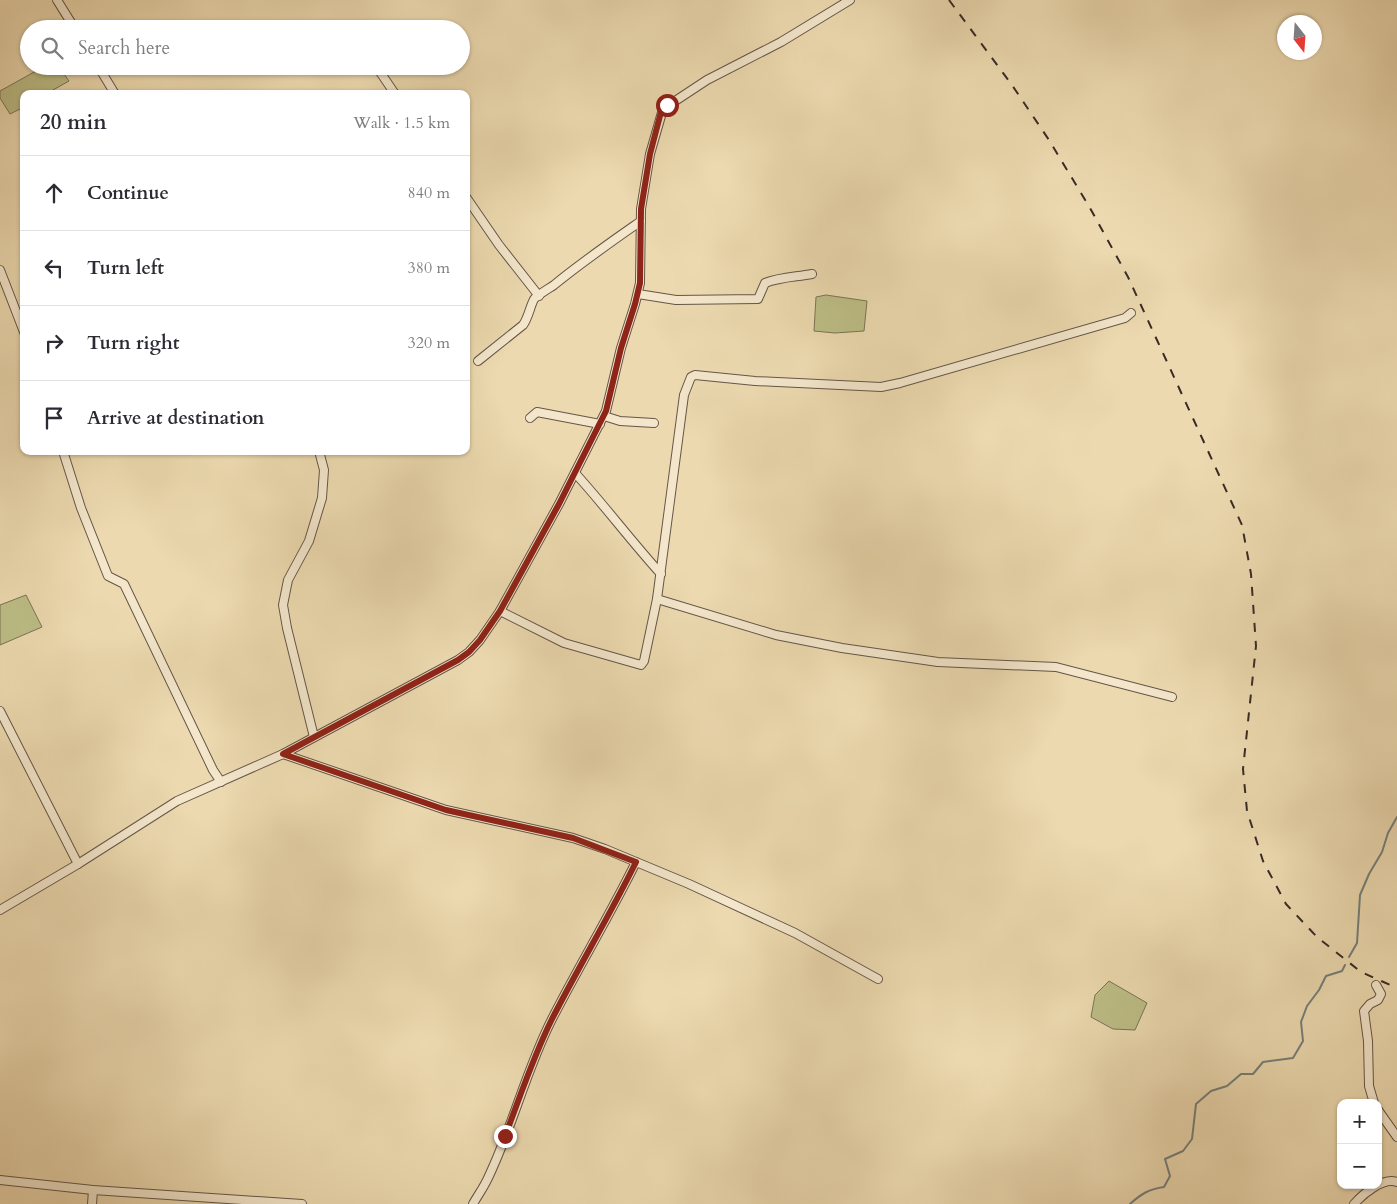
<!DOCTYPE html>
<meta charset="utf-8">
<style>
body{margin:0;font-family:Cardo,serif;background:#f7f7f7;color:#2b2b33}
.controls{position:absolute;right:15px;bottom:15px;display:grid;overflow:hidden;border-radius:10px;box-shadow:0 1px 4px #0004}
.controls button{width:45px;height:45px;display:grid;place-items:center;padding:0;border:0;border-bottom:1px solid #e1e1e2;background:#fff;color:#2b2b33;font:25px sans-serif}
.compass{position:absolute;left:1277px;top:15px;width:45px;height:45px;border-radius:50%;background:#fff;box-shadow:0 1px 4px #0004;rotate:163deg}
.stop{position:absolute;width:15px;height:15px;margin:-11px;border:4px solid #8f2418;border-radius:50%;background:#fff}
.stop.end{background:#8f2418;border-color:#fff;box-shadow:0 1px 5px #0008}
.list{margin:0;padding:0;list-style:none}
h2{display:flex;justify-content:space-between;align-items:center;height:65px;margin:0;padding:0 20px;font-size:21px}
h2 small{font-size:16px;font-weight:400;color:#7c7c81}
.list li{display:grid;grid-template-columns:32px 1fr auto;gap:15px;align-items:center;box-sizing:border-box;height:75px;padding:0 20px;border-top:1px solid #e1e1e2}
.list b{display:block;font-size:19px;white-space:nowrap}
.list em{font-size:16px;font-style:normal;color:#7c7c81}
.icon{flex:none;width:28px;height:28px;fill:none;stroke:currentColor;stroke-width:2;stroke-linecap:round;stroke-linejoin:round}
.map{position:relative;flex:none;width:1397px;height:1204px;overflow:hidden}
.search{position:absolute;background:#fff;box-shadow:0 1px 4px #0004;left:20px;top:20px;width:450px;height:55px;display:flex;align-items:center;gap:12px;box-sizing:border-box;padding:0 18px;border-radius:28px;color:#7c7c81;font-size:19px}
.panel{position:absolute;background:#fff;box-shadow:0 1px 4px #0004;left:20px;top:90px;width:450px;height:365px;border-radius:10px}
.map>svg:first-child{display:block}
.green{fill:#bdbe87;stroke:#7a7457}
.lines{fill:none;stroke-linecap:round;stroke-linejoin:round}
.stream{stroke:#757f7d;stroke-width:2}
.minor-casing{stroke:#655649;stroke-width:10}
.minor{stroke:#f3e6cb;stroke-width:8}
.rail{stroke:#382b27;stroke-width:2;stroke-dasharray:9 9;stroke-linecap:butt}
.route{stroke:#8f2418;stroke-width:6}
</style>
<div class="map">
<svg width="1397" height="1204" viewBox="0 0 1397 1204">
<rect width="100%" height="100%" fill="#ecd9af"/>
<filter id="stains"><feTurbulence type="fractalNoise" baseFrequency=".004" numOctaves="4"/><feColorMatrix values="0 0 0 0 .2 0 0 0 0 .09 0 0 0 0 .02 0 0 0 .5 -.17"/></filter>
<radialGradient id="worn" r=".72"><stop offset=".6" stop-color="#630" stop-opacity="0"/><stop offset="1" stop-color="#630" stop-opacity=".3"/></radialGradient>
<g class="green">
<path d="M 45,66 L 58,66 L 69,81 L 46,94 L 24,94 L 24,107 L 10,114 L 0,98 L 0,91 Z"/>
<path d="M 826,295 L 867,301 L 864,331 L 835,333 L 814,331 L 816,297 Z"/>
<path d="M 26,595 L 42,627 L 0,645 L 0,605 Z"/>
<path d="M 1109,981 L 1147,1003 L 1135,1030 L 1113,1029 L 1091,1017 L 1095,995 Z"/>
</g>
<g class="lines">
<g class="stream">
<path d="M 1349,957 L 1357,943 L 1360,895 L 1369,874 L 1382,852 L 1388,833 L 1397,817"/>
<path d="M 1130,1204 C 1141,1194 1149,1189 1164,1187 L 1170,1176 L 1165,1159 L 1183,1151 L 1192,1139 L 1196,1104 L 1211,1091 L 1227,1086 L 1241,1074 L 1253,1074 L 1263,1062 L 1293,1058 L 1303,1041 L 1301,1022 L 1307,1006 L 1319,990 L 1326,976 L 1342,971 L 1345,965"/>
</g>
<g class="minor-casing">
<g id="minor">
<path d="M 57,0 L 75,29"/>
<path d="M 98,66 L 115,94"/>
<path d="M 376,66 L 395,94"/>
<path d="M 466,197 L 499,245 L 539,296"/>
<path d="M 0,270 L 24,332"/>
<path d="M 638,294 L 676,300 L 758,299 L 765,283 C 780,277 796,277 812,274"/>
<path d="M 478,361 L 523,325 C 529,317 531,302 535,298 C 541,293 548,289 554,285 C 582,262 611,242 641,221"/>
<path d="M 604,416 L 620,421 L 654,423"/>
<path d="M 530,418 L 537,412 L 600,424"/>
<path d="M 63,451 L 81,508 L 108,576 L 124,584 L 213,770 L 221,782"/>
<path d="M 575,473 C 605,506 631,541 661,574"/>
<path d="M 657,599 L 776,635 L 842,648 L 938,662 L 1056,667 L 1172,697"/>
<path d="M 500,611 L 564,643 L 641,665 L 644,661 L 657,599 L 684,395 L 691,377 L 695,375 L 755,381 L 881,387 L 900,383 L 1125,318 L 1131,313"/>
<path d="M 0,711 L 78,864"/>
<path d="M 314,737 L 287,628 L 283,605 L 288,580 L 309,541 L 322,498 L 324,470 L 319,451"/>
<path d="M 283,754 L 446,810 L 573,838 L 605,849 L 689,884 L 795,933 L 878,979"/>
<path d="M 0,910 L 78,864 L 177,801 L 283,754 L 458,660 L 469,652 L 480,640 L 500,611 L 559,504 L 606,411 L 621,348 L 635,304 L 640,283 L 641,209 L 650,154 L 663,109 L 707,80 L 781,42 L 850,0"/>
<path d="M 1374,1103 L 1369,1086 L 1368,1041 L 1364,1011 L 1370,1004 L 1378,1000 L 1381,994 L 1376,985"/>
<path d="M 1378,1110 L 1397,1137"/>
<path d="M 0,1180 L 93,1190 L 302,1204"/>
<path d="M 92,1204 L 93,1190"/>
<path d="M 473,1204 C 478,1195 484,1187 488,1178 C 513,1126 526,1070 552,1019 C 579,966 610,915 636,862"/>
<path d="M 1354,1204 C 1363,1194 1383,1177 1397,1182"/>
</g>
</g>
<use href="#minor" class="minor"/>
<path class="rail" d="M 949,0 L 1012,85 L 1049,140 L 1090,208 L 1128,277 L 1242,525 L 1251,574 L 1256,646 L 1243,769 L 1247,811 L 1263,861 L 1286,904 L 1317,937 L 1361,972 L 1397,988"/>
</g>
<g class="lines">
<path class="route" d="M 505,1136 C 520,1097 533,1057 552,1019 C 579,966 610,915 636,862 L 573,838 L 446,810 L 283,754 L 458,660 L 469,652 L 480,640 L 500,611 L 559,504 L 606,411 L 621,348 L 635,304 L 640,283 L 641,209 L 650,154 L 661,112 L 667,105"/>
</g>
<rect width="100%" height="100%" filter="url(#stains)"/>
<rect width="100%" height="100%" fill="url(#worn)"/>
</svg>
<div class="controls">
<button>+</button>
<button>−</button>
</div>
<svg class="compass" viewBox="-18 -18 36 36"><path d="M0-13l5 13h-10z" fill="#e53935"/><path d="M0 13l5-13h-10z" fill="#7c7c81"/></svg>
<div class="stop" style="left:667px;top:105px"></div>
<div class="stop end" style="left:505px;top:1136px"></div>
<div class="search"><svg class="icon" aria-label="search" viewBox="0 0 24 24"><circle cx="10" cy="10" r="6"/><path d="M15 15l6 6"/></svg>Search here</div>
<section class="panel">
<h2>20 min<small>Walk · 1.5 km</small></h2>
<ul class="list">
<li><svg class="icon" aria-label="ahead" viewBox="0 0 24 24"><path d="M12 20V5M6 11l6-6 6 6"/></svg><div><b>Continue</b></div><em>840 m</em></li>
<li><svg class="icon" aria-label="left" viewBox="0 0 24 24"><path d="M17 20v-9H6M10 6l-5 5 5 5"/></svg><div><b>Turn left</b></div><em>380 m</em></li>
<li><svg class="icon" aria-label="right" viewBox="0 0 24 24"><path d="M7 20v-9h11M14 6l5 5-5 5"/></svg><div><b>Turn right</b></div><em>320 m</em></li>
<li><svg class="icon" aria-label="arrive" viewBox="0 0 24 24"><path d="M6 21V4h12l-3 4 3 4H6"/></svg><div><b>Arrive at destination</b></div></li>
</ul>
</section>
</div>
